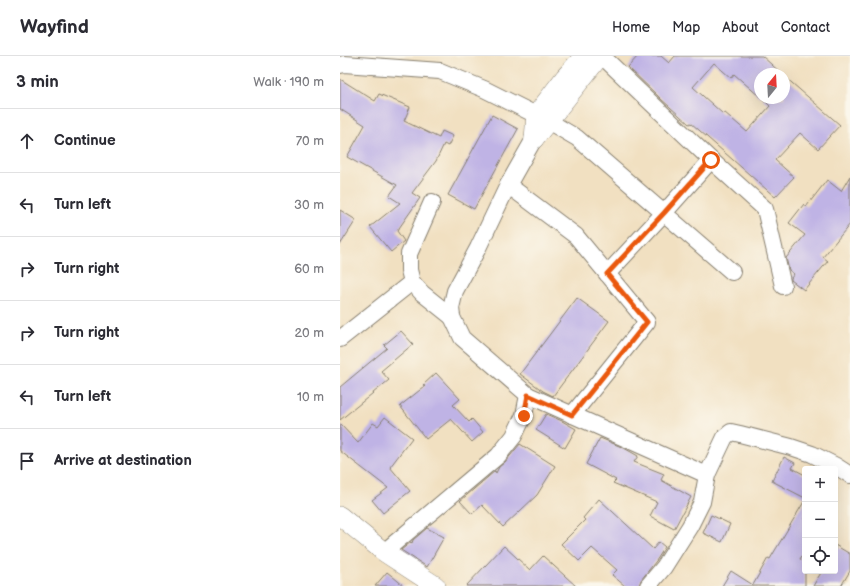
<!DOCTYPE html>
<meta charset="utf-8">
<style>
body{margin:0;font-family:"Balsamiq Sans",sans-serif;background:#f7f7f7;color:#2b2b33}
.controls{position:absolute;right:12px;bottom:12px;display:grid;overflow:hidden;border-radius:4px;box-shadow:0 4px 16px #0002}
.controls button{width:36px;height:36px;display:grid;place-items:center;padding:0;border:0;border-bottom:1px solid #e1e1e2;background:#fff;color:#2b2b33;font:20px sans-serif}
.compass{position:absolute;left:414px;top:12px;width:36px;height:36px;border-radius:50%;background:#fff;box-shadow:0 4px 16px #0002;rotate:18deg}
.stop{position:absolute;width:12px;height:12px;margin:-9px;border:3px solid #ea580c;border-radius:50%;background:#fff}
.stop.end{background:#ea580c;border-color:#fff;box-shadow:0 1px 4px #0008}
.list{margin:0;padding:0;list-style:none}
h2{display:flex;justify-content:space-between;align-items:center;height:52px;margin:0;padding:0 16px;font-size:17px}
h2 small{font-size:13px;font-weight:400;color:#7c7c81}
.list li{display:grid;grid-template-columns:26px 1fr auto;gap:12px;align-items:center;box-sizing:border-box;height:64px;padding:0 16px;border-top:1px solid #e1e1e2}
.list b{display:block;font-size:15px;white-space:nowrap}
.list em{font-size:13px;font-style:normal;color:#7c7c81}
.icon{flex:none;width:22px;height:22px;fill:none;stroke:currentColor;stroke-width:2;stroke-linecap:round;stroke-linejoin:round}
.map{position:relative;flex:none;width:510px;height:530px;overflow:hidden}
header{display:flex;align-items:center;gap:24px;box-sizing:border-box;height:56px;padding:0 20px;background:#fff;border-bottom:1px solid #e1e1e2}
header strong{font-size:19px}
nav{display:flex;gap:22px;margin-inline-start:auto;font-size:14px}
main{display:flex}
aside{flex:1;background:#fff}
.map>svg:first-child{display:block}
.building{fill:#bfb3e5}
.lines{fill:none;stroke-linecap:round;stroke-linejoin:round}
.minor-casing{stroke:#867e6e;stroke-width:18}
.tertiary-casing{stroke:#867e6e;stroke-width:20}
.minor{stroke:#fff;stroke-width:16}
.tertiary{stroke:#fff;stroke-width:19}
.route{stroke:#ea580c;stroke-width:5}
</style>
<header>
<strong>Wayfind</strong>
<nav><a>Home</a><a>Map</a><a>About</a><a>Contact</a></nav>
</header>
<main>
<aside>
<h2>3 min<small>Walk · 190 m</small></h2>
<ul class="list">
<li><svg class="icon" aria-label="ahead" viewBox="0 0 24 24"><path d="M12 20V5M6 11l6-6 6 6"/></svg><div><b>Continue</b></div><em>70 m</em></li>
<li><svg class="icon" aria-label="left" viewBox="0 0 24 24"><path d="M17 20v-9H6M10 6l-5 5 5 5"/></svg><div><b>Turn left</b></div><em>30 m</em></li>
<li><svg class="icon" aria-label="right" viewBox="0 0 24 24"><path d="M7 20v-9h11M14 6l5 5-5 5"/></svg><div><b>Turn right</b></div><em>60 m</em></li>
<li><svg class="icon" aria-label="right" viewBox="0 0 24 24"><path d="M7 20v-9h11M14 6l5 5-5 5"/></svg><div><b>Turn right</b></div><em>20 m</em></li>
<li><svg class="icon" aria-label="left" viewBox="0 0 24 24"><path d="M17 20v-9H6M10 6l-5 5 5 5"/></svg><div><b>Turn left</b></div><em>10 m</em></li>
<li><svg class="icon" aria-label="arrive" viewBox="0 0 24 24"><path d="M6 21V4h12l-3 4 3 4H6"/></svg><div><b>Arrive at destination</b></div></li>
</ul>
</aside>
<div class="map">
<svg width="510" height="530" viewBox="0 0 510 530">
<rect width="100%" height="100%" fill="#fbf7ec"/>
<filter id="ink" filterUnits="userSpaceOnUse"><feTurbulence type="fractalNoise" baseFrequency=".025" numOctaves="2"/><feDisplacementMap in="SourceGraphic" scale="8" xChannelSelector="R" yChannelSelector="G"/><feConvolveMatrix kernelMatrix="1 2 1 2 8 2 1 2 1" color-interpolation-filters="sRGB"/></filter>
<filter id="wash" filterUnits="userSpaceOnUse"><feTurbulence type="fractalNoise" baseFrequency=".012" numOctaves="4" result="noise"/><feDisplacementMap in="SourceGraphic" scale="16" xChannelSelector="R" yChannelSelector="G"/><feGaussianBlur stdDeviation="0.9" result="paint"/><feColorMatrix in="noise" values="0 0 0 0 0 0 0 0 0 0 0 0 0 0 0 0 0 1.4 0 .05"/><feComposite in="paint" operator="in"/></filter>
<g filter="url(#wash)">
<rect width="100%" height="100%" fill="#f1e0c1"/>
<g id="blocks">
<g class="building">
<path d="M 298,0 L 321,0 L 329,7 L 335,0 L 422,0 L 442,18 L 420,18 L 420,41 L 394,18 L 391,22 L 374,7 L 353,31 L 383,58 L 384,56 L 407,76 L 430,50 L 422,42 L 444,42 L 444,20 L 500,69 L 478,93 L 460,77 L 435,104 L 454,121 L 435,141 L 351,67 L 349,68 L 321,43 L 288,11 Z"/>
<path d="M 0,23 L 35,45 L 39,38 L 70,51 L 64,65 L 99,82 L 102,75 L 113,80 L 108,90 L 104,88 L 96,105 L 72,137 L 80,142 L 57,175 L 64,185 L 51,196 L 30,171 L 60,147 L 49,140 L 57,129 L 7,101 L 25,69 L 0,53 Z"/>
<path d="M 152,59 L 178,73 L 134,153 L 108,139 Z"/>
<path d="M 510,120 L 510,168 L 483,201 L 488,205 L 464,234 L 451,224 L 451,222 L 454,218 L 449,214 L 446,202 L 465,179 L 449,167 L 464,148 L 466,151 L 487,124 L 501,135 Z"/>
<path d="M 0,154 L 16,164 L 0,189 Z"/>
<path d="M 237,242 L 269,265 L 213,340 L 203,335 L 180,318 Z"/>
<path d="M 61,275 L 73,288 L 41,315 L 49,324 L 0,364 L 0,331 L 47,292 L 44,289 Z"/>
<path d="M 96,317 L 120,343 L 113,349 L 129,366 L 132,363 L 143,376 L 132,386 L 111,363 L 86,383 L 60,350 L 85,330 L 83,329 Z"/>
<path d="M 206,358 L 222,365 L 236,373 L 225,392 L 196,374 Z"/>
<path d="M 45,361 L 72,382 L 50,411 L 70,435 L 43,457 L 32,444 L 48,432 L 0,395 L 0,368 L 18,387 L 33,367 L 38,370 Z"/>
<path d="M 260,382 L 284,392 L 298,400 L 294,406 L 324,418 L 321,424 L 351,441 L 334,473 L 310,460 L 317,446 L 273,427 L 276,424 L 246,408 Z"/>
<path d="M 180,388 L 215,410 L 197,439 L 163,471 L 142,449 L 132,458 L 120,445 L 155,415 L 156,417 L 159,411 L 165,406 Z"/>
<path d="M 444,401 L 455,407 L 452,412 L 465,419 L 465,442 L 432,425 Z"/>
<path d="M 259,443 L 313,493 L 319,486 L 325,491 L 316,505 L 301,524 L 299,530 L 285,530 L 272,519 L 277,514 L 252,492 L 239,505 L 221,488 L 245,464 L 243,462 Z"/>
<path d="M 465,444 L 465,495 L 460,503 L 465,505 L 465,530 L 382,530 L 391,515 L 413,529 L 428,502 L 430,503 Z"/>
<path d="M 371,459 L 390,468 L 382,486 L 363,477 Z"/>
<path d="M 87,472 L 104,481 L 87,511 L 61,494 L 71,486 L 72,487 L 73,484 Z"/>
<path d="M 495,489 L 510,498 L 510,515 L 501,530 L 473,530 L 482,515 L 495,515 Z"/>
<path d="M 164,490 L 190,514 L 203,500 L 236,530 L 126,530 Z"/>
<path d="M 47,516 L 52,520 L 64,530 L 35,530 Z"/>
</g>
</g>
</g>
<g filter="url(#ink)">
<use href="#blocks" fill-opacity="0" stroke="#867e6e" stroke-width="1"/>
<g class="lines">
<g class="minor-casing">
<g id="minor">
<path d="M 262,0 L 371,104 L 425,153 L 443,230"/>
<path d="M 0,9 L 4,8 L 100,15 L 144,33 L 208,65 L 237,82 L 392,216"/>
<path d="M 168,129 L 236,180 L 307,266 L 232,359"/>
<path d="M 92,146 L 69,198 L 69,214 L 72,226 L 82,237 L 112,261"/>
<path d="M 267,218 L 324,157 L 371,104"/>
<path d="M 0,283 L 72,226"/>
<path d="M 188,339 L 367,419"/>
<path d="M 44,496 L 158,400 L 174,380 L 184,359 L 188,339 L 122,282 L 112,261 L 111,252 L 115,235 L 138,192 L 168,129 L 194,83"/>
<path d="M 308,530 L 324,511 L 350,470 L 362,446 L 367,419 L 385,381 L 391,376 L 400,378 L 451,391 L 472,398 L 496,410 L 510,419"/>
</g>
</g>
<g class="tertiary-casing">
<g id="tertiary">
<path d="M 194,83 L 260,0"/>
<path d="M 194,83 L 196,59 L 225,21 L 244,0"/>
<path d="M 0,460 L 44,496 L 96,530"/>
</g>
</g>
<use href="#minor" class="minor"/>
<use href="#tertiary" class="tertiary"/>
</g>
</g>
<g class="lines" filter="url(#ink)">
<path class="route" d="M 184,360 L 188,339 L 232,359 L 307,266 L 267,218 L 324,157 L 371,104"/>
</g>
</svg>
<div class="controls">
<button>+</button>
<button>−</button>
<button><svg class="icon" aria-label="locate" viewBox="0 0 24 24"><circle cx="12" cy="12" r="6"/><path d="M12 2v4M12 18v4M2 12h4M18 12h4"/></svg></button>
</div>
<svg class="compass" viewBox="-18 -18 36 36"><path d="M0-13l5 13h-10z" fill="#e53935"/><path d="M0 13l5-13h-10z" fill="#7c7c81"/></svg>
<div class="stop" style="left:371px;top:104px"></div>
<div class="stop end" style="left:184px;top:360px"></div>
</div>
</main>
